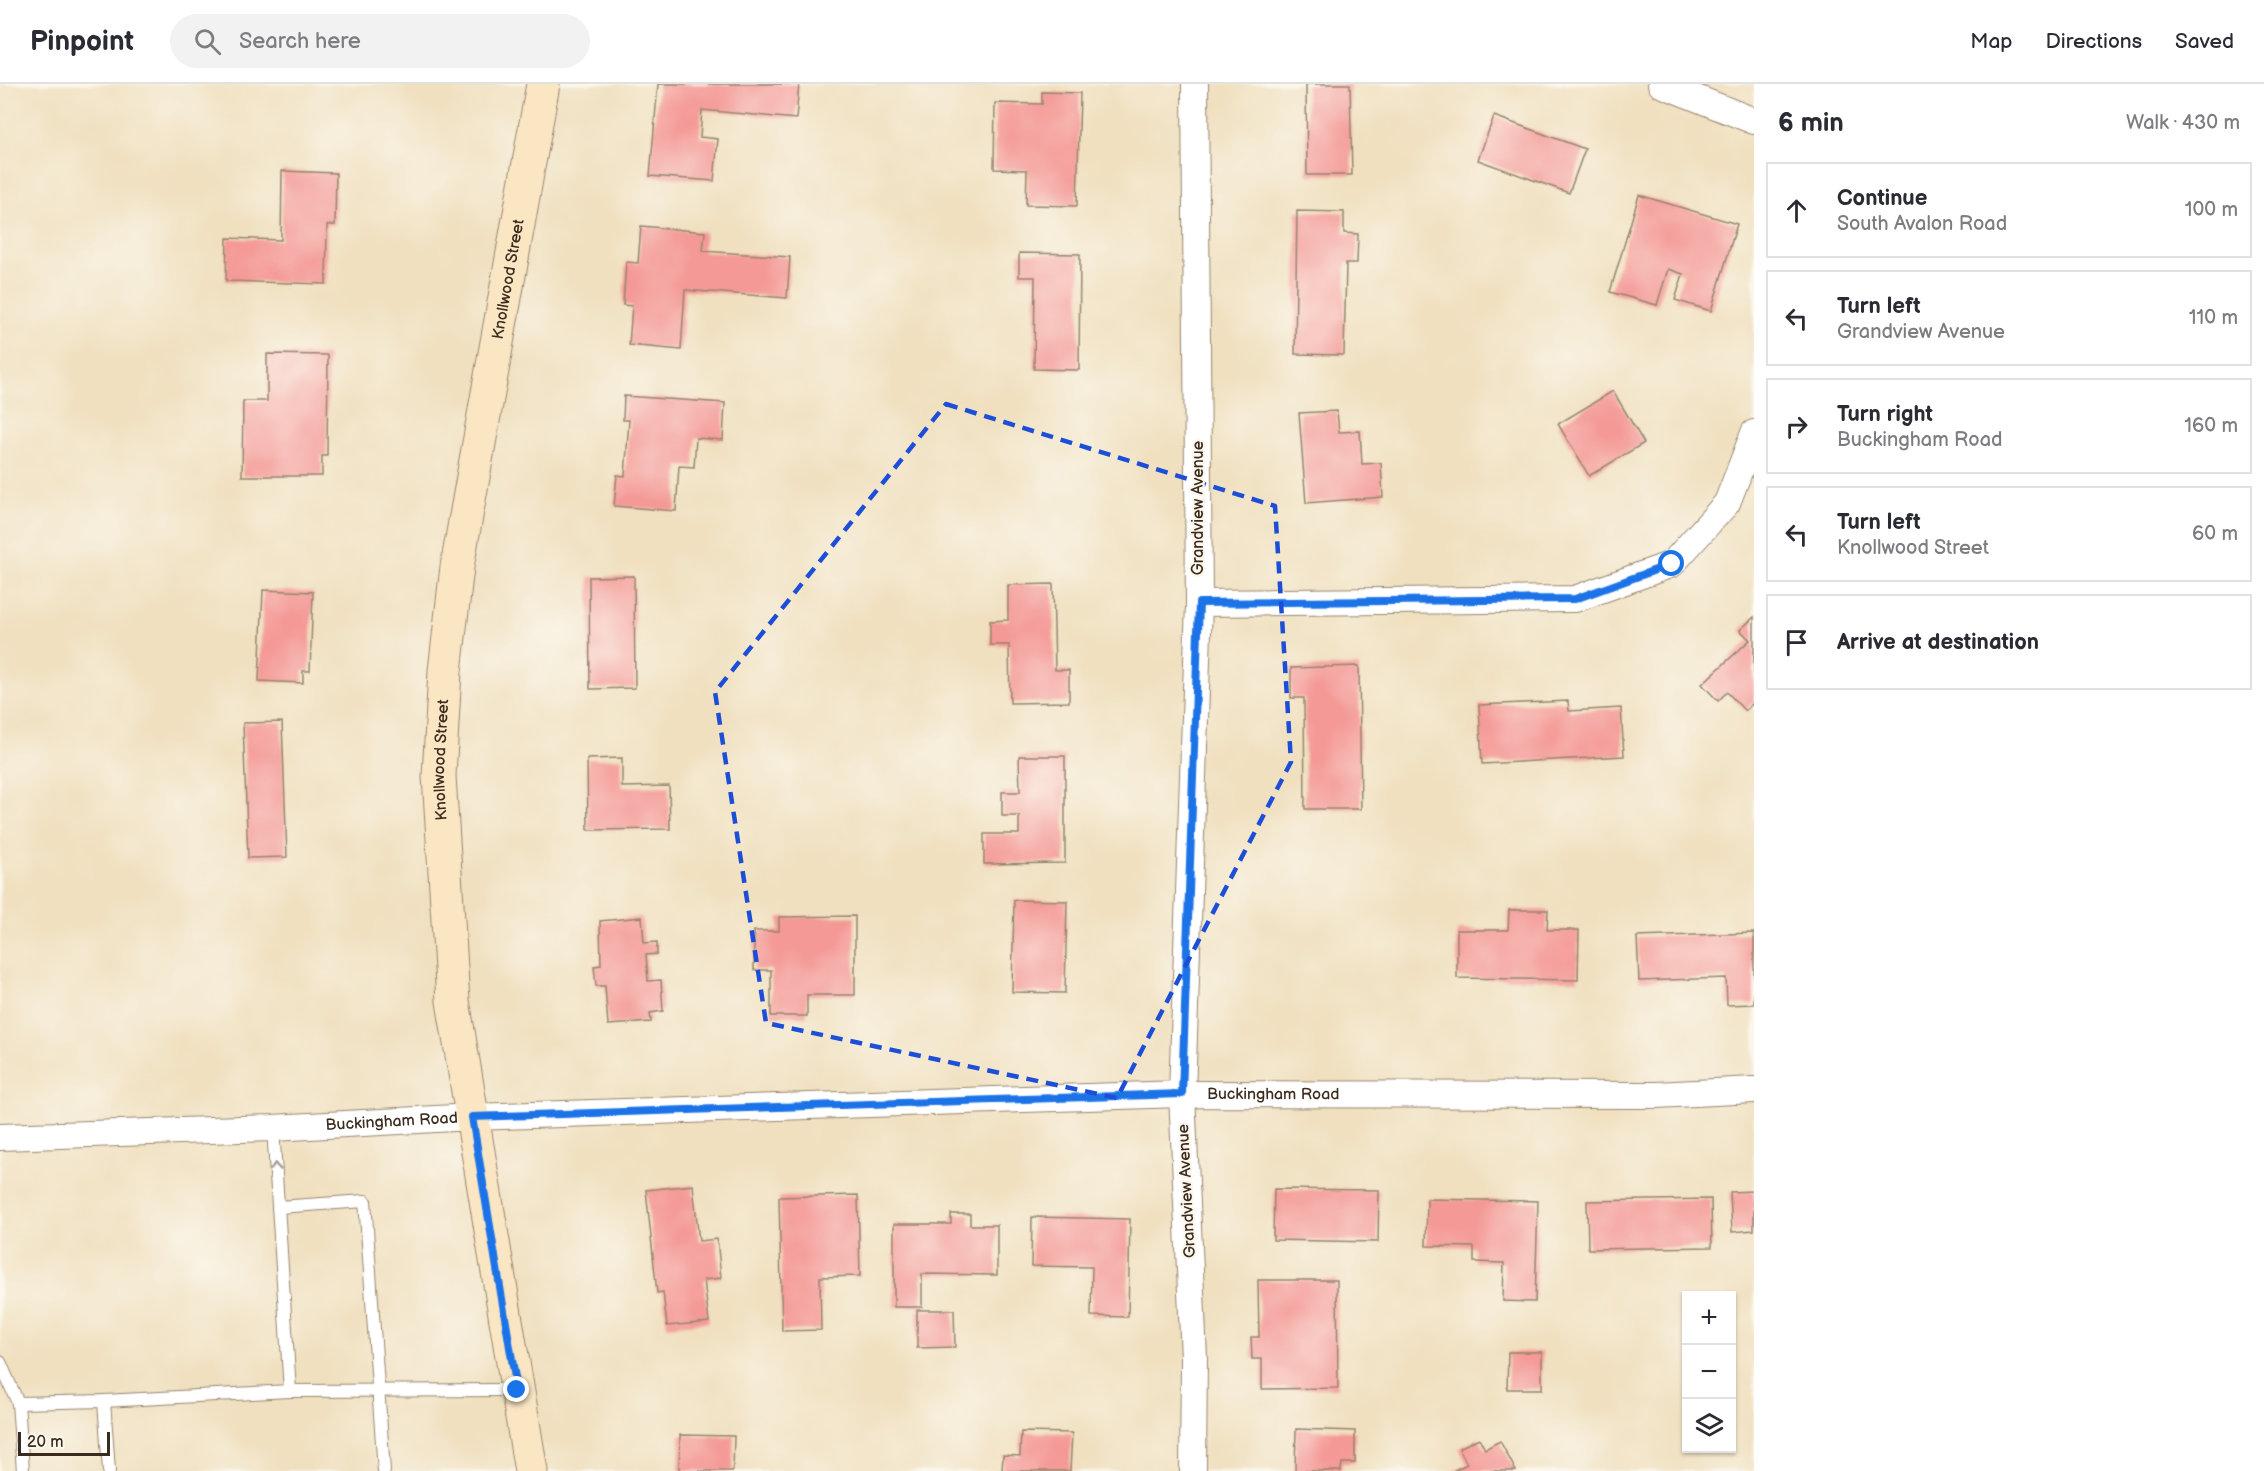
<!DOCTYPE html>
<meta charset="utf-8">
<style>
body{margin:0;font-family:"Balsamiq Sans",sans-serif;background:#f2f2f3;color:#2b2b33}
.controls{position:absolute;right:18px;bottom:18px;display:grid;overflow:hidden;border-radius:0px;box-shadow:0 2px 4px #0004}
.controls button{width:54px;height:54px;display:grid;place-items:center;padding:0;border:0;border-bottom:2px solid #e1e1e2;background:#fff;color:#2b2b33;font:30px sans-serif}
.scale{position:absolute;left:18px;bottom:15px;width:92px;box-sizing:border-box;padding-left:6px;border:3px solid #3b2a1e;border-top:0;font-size:16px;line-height:21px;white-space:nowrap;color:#3b2a1e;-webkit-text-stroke:4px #fbf7ec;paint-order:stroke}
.stop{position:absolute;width:18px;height:18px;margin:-14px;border:4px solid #1a73e8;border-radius:50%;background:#fff}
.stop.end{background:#1a73e8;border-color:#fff;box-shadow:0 2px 6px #0008}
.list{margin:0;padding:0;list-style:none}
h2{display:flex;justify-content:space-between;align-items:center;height:78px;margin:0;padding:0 24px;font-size:26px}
h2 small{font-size:20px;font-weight:400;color:#7c7c81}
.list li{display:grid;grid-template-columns:39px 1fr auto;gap:18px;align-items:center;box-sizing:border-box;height:96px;margin:0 12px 12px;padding:0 12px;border:2px solid #e1e1e2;border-radius:0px}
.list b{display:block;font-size:22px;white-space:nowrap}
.list p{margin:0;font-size:20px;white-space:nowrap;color:#7c7c81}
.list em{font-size:20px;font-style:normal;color:#7c7c81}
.icon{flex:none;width:33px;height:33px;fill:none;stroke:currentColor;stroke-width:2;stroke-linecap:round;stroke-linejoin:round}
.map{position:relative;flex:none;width:1754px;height:1387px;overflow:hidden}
header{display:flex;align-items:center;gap:36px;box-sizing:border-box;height:84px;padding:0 30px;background:#fff;border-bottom:2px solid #e1e1e2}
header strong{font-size:28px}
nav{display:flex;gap:33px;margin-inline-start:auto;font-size:21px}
.search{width:420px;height:54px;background:#f2f2f3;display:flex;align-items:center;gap:15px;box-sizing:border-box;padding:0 21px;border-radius:33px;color:#7c7c81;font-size:22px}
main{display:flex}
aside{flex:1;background:#fff}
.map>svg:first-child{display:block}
.building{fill:#f49996}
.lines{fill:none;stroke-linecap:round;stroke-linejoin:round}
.service-casing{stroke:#96856f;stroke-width:14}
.minor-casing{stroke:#96856f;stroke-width:28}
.secondary-casing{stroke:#96856f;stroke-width:35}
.service{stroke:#fff;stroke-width:12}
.minor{stroke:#fff;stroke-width:26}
.secondary{stroke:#fbe6c4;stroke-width:33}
.oneway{stroke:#a79f9a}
.route{stroke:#1a73e8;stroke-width:8}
.marked{fill:none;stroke:#1d4ed8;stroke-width:4.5;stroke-dasharray:12 8;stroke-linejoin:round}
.labels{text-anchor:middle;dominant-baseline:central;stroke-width:4.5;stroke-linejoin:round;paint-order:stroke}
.street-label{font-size:16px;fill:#3b2a1e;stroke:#fbf7ec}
</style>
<header>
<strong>Pinpoint</strong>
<div class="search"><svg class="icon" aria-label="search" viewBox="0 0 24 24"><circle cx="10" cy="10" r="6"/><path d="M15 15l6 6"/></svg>Search here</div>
<nav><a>Map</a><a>Directions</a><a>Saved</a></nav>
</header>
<main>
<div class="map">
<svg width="1754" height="1387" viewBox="0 0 1754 1387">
<rect width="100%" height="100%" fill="#fbf7ec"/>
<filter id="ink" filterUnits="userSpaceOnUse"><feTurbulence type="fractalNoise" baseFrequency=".0167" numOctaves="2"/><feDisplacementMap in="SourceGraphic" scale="12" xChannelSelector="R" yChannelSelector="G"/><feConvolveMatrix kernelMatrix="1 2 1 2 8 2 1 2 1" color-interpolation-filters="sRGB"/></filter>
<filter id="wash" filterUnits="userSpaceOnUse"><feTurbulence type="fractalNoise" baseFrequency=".008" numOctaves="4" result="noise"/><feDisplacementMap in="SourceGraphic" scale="24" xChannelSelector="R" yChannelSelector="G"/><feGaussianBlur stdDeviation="1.35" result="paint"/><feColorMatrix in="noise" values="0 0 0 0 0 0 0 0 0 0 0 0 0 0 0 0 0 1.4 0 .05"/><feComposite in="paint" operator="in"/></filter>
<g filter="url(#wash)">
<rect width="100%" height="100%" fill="#f0e0c0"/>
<g id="blocks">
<g class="building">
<path d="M 658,0 L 799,0 L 796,35 L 702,26 L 700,53 L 718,55 L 714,97 L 650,92 Z"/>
<path d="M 1306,0 L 1350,0 L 1352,91 L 1307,91 Z"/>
<path d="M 1042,8 L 1080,9 L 1077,122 L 1026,121 L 1027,86 L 994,85 L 995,19 L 1042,20 Z"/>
<path d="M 1494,32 L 1585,65 L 1569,109 L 1478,76 Z"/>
<path d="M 282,87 L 336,89 L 335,141 L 327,141 L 326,200 L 226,197 L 227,154 L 281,156 Z"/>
<path d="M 1639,111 L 1737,140 L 1711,227 L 1675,216 L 1683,190 L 1668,185 L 1657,221 L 1610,208 Z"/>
<path d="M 1297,127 L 1344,128 L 1344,149 L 1358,150 L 1357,179 L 1346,179 L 1344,271 L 1295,270 Z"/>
<path d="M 641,142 L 705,148 L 703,167 L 790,173 L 787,214 L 685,206 L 681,266 L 629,261 L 632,222 L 623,221 L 626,178 L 638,179 Z"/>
<path d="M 1019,169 L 1080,170 L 1079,286 L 1034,285 L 1035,193 L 1019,193 Z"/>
<path d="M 267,270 L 328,271 L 327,372 L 322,372 L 322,392 L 242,392 L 243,317 L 267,317 Z"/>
<path d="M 1613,307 L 1644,359 L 1589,392 L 1558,340 Z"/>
<path d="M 624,312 L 725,319 L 723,356 L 696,354 L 694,383 L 679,382 L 676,427 L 614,422 L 617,391 L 625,392 L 629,336 L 623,336 Z"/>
<path d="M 1337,327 L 1339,348 L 1360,347 L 1362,380 L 1381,379 L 1383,413 L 1306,419 L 1299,329 Z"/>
<path d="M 634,492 L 635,604 L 590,605 L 589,493 Z"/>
<path d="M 1053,500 L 1055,586 L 1069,586 L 1069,618 L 1010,619 L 1009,561 L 990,561 L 990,537 L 1008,536 L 1008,501 Z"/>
<path d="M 263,506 L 313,508 L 310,587 L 303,587 L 303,599 L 259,597 Z"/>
<path d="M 1754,533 L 1754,618 L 1745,627 L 1727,608 L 1718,617 L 1702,600 L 1750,556 L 1740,546 Z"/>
<path d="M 1359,582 L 1361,725 L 1305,725 L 1304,614 L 1291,614 L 1291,584 Z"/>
<path d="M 1568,617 L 1569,627 L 1621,624 L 1624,672 L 1482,680 L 1479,621 Z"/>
<path d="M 282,638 L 287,773 L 248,774 L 243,639 Z"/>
<path d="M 1019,672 L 1065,672 L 1065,779 L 984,780 L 984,750 L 1019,750 L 1019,732 L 1002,732 L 1002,708 L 1020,708 Z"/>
<path d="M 622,674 L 622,703 L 669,702 L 670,745 L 588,746 L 587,675 Z"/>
<path d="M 1014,816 L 1067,817 L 1065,909 L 1012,908 Z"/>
<path d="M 1509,826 L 1548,826 L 1547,846 L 1579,846 L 1578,896 L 1457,894 L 1457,846 L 1508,846 Z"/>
<path d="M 855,832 L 855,911 L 807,911 L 807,932 L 771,932 L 771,886 L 754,886 L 754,847 L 779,847 L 779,833 Z"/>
<path d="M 642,833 L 644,859 L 657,858 L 657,870 L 646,871 L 648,897 L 661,896 L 663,927 L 650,929 L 651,938 L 608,941 L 605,902 L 596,902 L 594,882 L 601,881 L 600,837 Z"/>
<path d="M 1754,849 L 1754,920 L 1727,921 L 1726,894 L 1639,897 L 1637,853 Z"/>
<path d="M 693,1101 L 699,1157 L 717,1155 L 721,1194 L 704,1196 L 709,1238 L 667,1242 L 663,1208 L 657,1209 L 646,1106 Z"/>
<path d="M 1274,1105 L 1379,1106 L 1378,1158 L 1273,1156 Z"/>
<path d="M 1754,1107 L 1754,1146 L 1732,1148 L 1730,1108 Z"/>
<path d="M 858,1111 L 860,1192 L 820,1193 L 821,1246 L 782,1247 L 779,1113 Z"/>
<path d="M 1427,1115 L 1538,1117 L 1535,1218 L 1503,1217 L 1504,1179 L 1474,1178 L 1474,1163 L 1426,1162 Z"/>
<path d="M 1711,1115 L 1712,1163 L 1588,1165 L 1587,1117 Z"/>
<path d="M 951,1130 L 970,1130 L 970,1141 L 997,1141 L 997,1191 L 922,1190 L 922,1223 L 894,1223 L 894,1140 L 951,1140 Z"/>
<path d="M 1032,1133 L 1130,1135 L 1128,1233 L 1091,1232 L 1092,1183 L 1031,1182 Z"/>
<path d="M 1258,1196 L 1337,1196 L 1338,1304 L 1262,1305 L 1262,1275 L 1252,1275 L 1251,1253 L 1259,1253 Z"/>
<path d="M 917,1226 L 954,1226 L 955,1263 L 917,1264 Z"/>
<path d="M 1508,1268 L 1542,1268 L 1542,1305 L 1507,1305 Z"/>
<path d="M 1296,1345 L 1355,1347 L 1355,1379 L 1342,1379 L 1341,1387 L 1295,1387 Z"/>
<path d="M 1021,1348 L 1072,1349 L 1070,1387 L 1002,1387 L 1003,1371 L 1020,1372 Z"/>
<path d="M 680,1351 L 734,1352 L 733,1387 L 679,1387 Z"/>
<path d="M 1479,1354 L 1485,1365 L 1500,1357 L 1516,1387 L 1453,1387 L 1467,1380 L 1459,1364 Z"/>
</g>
</g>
</g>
<g filter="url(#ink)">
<use href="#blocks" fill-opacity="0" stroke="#96856f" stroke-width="1.5"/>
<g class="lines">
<g class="service-casing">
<g id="service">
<path d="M 273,1044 L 290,1307"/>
<path d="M 278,1123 L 365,1117 L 384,1387"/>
<path d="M 0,1278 L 18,1319 L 104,1317 L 290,1307 L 515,1306"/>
<path d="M 104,1317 L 109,1387"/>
<path d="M 18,1319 L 23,1387"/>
</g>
</g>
<g class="minor-casing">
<g id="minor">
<path d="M 1661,0 L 1754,37"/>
<path d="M 1199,519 L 1575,515 L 1672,480 L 1727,419 L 1754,349"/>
<path id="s1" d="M 0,1053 L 273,1044 L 472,1033 L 1182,1010 L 1656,1011 L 1754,1006"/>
<path d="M 1193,1387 L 1194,1274 L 1182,1010 L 1199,519 L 1195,0"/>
</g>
</g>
<g class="secondary-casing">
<g id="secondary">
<path id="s2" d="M 531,1387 L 453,917 L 439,692 L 445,587 L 457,483 L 543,0"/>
</g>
</g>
<use href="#service" class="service"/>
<use href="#minor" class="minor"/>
<use href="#secondary" class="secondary"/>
</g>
<defs><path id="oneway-chevron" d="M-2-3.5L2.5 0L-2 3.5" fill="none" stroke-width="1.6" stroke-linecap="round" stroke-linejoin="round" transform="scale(1.5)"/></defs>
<use class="oneway" href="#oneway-chevron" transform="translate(275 1083) rotate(-94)"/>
</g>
<g class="lines" filter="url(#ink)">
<path class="route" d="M 517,1306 L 472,1033 L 1182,1010 L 1199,519 L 1575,515 L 1672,480"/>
</g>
<path class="marked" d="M 946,320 L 1275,422 L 1291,678 L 1117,1014 L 766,939 L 715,608 Z"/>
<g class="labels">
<g class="street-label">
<text stroke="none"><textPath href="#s2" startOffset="1204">Knollwood Street</textPath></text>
<text transform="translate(1198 424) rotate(-90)">Grandview Avenue</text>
<text stroke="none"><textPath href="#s2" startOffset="718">Knollwood Street</textPath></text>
<text stroke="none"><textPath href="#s1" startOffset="1274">Buckingham Road</textPath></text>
<text stroke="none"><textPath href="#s1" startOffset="392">Buckingham Road</textPath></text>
<text transform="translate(1187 1107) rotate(-93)">Grandview Avenue</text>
</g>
</g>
</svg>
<div class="controls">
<button>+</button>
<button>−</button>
<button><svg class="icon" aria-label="layers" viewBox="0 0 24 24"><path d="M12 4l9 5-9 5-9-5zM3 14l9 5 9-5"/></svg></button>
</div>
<div class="scale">20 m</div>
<div class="stop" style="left:1672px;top:480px"></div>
<div class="stop end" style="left:517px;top:1306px"></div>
</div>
<aside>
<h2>6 min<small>Walk · 430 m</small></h2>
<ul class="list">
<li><svg class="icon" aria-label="ahead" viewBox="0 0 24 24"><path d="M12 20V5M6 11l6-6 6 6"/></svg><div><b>Continue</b><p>South Avalon Road</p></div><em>100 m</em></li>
<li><svg class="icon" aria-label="left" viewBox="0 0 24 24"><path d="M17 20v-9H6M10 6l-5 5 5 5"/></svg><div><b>Turn left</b><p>Grandview Avenue</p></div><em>110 m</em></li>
<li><svg class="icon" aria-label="right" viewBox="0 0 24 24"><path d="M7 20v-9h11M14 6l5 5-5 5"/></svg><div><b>Turn right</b><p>Buckingham Road</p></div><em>160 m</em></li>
<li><svg class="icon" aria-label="left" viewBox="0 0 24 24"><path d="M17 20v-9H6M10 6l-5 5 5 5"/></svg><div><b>Turn left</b><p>Knollwood Street</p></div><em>60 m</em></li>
<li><svg class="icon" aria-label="arrive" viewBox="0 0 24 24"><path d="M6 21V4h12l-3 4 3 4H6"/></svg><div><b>Arrive at destination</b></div></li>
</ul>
</aside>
</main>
